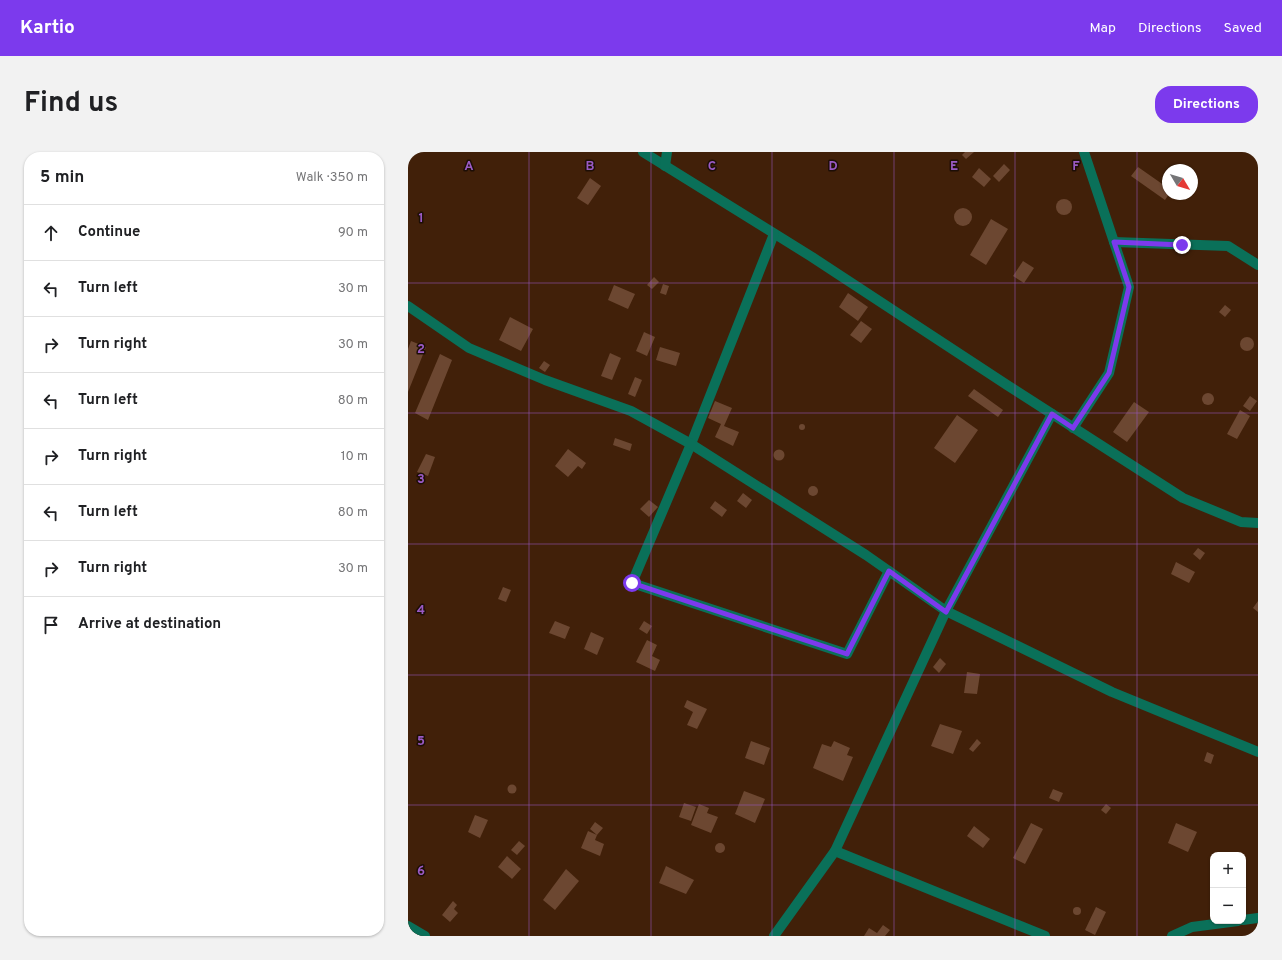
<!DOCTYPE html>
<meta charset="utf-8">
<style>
body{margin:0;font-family:Overpass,sans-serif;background:#f2f2f2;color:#202124}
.controls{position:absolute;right:12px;bottom:12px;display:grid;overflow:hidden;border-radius:8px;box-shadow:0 1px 3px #0004}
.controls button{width:36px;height:36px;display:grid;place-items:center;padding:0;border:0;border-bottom:1px solid #e0e0e0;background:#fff;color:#202124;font:20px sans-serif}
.compass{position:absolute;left:754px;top:12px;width:36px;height:36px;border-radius:50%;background:#fff;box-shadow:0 1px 3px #0004;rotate:128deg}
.stop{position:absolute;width:12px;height:12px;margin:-9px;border:3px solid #7c3aed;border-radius:50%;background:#fff}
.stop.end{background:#7c3aed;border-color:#fff;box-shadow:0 1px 4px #0008}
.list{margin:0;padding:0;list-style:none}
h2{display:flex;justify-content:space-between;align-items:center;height:52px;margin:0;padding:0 16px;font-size:17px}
h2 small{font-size:13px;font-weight:400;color:#757577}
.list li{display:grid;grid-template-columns:26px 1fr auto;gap:12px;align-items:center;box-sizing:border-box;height:56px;padding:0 16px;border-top:1px solid #e0e0e0}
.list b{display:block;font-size:15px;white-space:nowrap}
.list em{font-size:13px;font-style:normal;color:#757577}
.icon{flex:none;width:22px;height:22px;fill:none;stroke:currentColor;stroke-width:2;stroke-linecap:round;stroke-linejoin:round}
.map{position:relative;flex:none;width:850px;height:784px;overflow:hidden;border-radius:16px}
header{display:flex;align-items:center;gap:24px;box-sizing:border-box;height:56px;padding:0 20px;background:#7c3aed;color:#fff}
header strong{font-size:19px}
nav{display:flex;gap:22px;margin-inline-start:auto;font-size:14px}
.intro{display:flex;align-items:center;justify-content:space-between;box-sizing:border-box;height:96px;padding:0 24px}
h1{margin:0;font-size:28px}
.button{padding:10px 18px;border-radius:16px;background:#7c3aed;color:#fff;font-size:14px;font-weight:700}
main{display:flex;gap:24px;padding:0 24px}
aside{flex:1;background:#fff;border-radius:16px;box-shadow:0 1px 3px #0004}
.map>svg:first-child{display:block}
.building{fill:#6c4731}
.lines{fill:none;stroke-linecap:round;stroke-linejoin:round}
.street{stroke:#0a7059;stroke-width:10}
.route{stroke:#7c3aed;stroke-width:5}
.grid{fill:none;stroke:#9a5ac4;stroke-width:1;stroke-opacity:0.55}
.grid-label{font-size:13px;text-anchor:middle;font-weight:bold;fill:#9a5ac4;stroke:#1d0e06;stroke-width:3;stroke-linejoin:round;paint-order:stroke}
</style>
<header>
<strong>Kartio</strong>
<nav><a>Map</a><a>Directions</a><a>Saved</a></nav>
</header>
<div class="intro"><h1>Find us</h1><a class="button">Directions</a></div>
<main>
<aside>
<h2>5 min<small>Walk · 350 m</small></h2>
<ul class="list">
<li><svg class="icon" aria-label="ahead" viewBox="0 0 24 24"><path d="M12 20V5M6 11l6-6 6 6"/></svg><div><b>Continue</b></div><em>90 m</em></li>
<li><svg class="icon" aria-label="left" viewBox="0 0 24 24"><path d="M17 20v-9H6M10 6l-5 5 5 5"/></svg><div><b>Turn left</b></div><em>30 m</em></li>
<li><svg class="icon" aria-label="right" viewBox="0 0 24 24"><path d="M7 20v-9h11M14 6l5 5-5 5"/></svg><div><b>Turn right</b></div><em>30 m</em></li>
<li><svg class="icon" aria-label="left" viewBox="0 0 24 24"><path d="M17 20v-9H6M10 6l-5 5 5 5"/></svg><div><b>Turn left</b></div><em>80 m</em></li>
<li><svg class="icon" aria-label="right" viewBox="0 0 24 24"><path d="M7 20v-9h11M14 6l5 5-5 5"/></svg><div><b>Turn right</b></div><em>10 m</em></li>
<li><svg class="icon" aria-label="left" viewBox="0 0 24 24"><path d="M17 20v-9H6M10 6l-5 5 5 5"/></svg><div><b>Turn left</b></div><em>80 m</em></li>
<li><svg class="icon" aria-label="right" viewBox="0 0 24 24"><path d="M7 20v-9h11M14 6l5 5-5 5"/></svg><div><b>Turn right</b></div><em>30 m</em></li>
<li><svg class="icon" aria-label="arrive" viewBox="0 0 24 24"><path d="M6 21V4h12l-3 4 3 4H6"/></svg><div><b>Arrive at destination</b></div></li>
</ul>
</aside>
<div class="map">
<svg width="850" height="784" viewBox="0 0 850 784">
<rect width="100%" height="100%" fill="#412009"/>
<g class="building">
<path d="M 557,0 L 566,0 L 558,7 L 554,3 Z"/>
<path d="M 596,12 L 602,18 L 591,30 L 585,24 Z"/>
<path d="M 730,15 L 760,36 L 760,42 L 761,42 L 757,48 L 723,24 Z"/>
<path d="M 571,16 L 583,27 L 576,35 L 564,25 Z"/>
<path d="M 182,26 L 193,34 L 180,53 L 169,46 Z"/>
<circle cx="656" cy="55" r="8"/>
<circle cx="555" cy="65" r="9"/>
<path d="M 583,67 L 600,77 L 578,113 L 562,103 Z"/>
<path d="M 615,109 L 626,116 L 616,131 L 605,124 Z"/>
<path d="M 246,125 L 251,130 L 244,137 L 239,133 Z"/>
<path d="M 255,132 L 261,134 L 258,143 L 252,141 Z"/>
<path d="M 206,133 L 227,142 L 220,157 L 200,148 Z"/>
<path d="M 440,141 L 460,155 L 450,169 L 431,155 Z"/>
<path d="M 817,153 L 823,158 L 817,165 L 811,160 Z"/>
<path d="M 102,165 L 125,177 L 113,199 L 91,188 Z"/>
<path d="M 453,169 L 464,177 L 453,191 L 442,183 Z"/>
<path d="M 236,180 L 247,185 L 239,204 L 228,199 Z"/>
<circle cx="839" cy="192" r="7"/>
<path d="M 3,189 L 18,195 L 0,240 L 0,197 Z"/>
<path d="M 252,195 L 272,201 L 268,214 L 248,208 Z"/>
<path d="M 202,201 L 213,206 L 204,228 L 193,224 Z"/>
<path d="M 32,202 L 44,208 L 20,268 L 7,261 Z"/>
<path d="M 136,209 L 142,213 L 137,220 L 131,216 Z"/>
<path d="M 227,225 L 234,228 L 227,245 L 220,242 Z"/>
<path d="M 566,237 L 595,258 L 590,265 L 560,244 Z"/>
<circle cx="800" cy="247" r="6"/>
<path d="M 842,244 L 849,249 L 842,259 L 835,254 Z"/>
<path d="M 307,249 L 324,256 L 316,274 L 331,280 L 325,294 L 307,285 L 313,272 L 300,266 Z"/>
<path d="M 726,250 L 741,260 L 719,290 L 705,280 Z"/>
<path d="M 832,258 L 842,264 L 829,287 L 819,282 Z"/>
<path d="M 549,263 L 570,278 L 547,311 L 526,296 Z"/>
<circle cx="394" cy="275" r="3"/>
<path d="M 207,286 L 224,292 L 222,299 L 205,293 Z"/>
<path d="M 160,297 L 178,311 L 174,317 L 170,314 L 160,325 L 147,314 Z"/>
<circle cx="371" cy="303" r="5.5"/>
<path d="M 18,302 L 27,305 L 20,324 L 9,320 Z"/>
<circle cx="405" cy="339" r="5"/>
<path d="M 335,341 L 344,348 L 338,356 L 329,349 Z"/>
<path d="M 241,348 L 250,355 L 241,365 L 232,357 Z"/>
<path d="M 307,349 L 319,358 L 314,365 L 302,356 Z"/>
<path d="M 790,396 L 797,401 L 792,408 L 785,402 Z"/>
<path d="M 768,410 L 787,420 L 781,431 L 763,422 Z"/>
<path d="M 95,435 L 103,438 L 98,450 L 90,447 Z"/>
<path d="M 850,449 L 850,460 L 845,456 Z"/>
<path d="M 147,469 L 162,475 L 157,487 L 141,481 Z"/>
<path d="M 236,469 L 244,474 L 239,482 L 231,477 Z"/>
<path d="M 183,480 L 196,486 L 189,503 L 176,497 Z"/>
<path d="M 239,488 L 249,493 L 244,504 L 252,508 L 247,519 L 228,510 Z"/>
<path d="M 532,506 L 538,512 L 531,521 L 525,515 Z"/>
<path d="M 559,520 L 572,522 L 569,542 L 556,541 Z"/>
<path d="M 279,548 L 299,557 L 289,577 L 279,573 L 285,560 L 276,555 Z"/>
<path d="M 532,572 L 554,579 L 545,602 L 523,594 Z"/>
<path d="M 569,587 L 573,591 L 565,600 L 561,597 Z"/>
<path d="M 343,589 L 362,596 L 356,613 L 337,606 Z"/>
<path d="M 426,589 L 442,596 L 439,603 L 445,605 L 435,629 L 405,616 L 414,592 L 423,595 Z"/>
<path d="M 799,600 L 806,603 L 803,612 L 796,609 Z"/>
<circle cx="104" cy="637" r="4.5"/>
<path d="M 645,637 L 655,641 L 651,650 L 641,646 Z"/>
<path d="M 336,639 L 357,647 L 347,671 L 327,662 Z"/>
<path d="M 276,651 L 288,655 L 283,669 L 271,665 Z"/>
<path d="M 291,652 L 301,656 L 299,661 L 310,665 L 303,681 L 283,673 Z"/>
<path d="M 698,652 L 703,656 L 698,662 L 693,658 Z"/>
<path d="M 67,663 L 80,668 L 72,686 L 60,680 Z"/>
<path d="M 187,670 L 195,676 L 189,683 L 187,688 L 196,692 L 192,704 L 173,696 L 180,679 L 189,683 L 182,677 Z"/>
<path d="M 623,671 L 635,677 L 617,712 L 605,706 Z"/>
<path d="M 768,671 L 789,680 L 780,700 L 760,691 Z"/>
<path d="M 566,674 L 582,687 L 575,696 L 559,684 Z"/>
<path d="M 111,689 L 117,694 L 109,703 L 103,698 Z"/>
<circle cx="312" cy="696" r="5"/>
<path d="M 99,704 L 113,717 L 104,727 L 90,715 Z"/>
<path d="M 258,714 L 286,728 L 278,742 L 251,731 Z"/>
<path d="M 158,717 L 171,729 L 147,758 L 135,748 Z"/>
<path d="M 45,749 L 49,753 L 46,757 L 50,761 L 42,770 L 34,763 Z"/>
<path d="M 688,755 L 698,760 L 687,783 L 677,778 Z"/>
<circle cx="669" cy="759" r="4"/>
<path d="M 475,773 L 482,778 L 477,784 L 456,784 L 461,776 L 469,781 Z"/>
</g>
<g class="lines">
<g class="street">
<path d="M 235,0 L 404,105 L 599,233 L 775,346 L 833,370 L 850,371"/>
<path d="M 257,14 L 259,0"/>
<path d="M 366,82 L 283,292 L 224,431 L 439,502 L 481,419"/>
<path d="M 706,90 L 820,94 L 850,113"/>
<path d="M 0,154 L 61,196 L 137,228 L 223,259 L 283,292 L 458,403 L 538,459 L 704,540 L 850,600"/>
<path d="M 665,276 L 701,221 L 721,135 L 676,0"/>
<path d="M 427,699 L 637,784"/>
<path d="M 835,768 L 850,766"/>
<path d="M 0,774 L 17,784"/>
<path d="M 366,784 L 427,699 L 538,459 L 644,262"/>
<path d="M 764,784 L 784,775 L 830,769"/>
</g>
</g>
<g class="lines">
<path class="route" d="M 224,431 L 439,502 L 481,419 L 538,460 L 644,262 L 665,276 L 701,221 L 721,135 L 706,90 L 774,93"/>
</g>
<path class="grid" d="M 121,0 L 121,784M 243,0 L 243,784M 364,0 L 364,784M 486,0 L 486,784M 607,0 L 607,784M 729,0 L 729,784M 0,131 L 850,131M 0,261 L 850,261M 0,392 L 850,392M 0,523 L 850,523M 0,653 L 850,653"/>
<g class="grid-label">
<text x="61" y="18">A</text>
<text x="182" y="18">B</text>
<text x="304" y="18">C</text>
<text x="425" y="18">D</text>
<text x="546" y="18">E</text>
<text x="668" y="18">F</text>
<text x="13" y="70">1</text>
<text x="13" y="201">2</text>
<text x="13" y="331">3</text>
<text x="13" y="462">4</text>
<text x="13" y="593">5</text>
<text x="13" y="723">6</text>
</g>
</svg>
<div class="controls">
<button>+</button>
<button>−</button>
</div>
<svg class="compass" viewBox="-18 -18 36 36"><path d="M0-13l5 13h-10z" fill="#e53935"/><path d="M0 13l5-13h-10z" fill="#757577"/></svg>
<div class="stop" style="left:224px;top:431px"></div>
<div class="stop end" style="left:774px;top:93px"></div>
</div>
</main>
